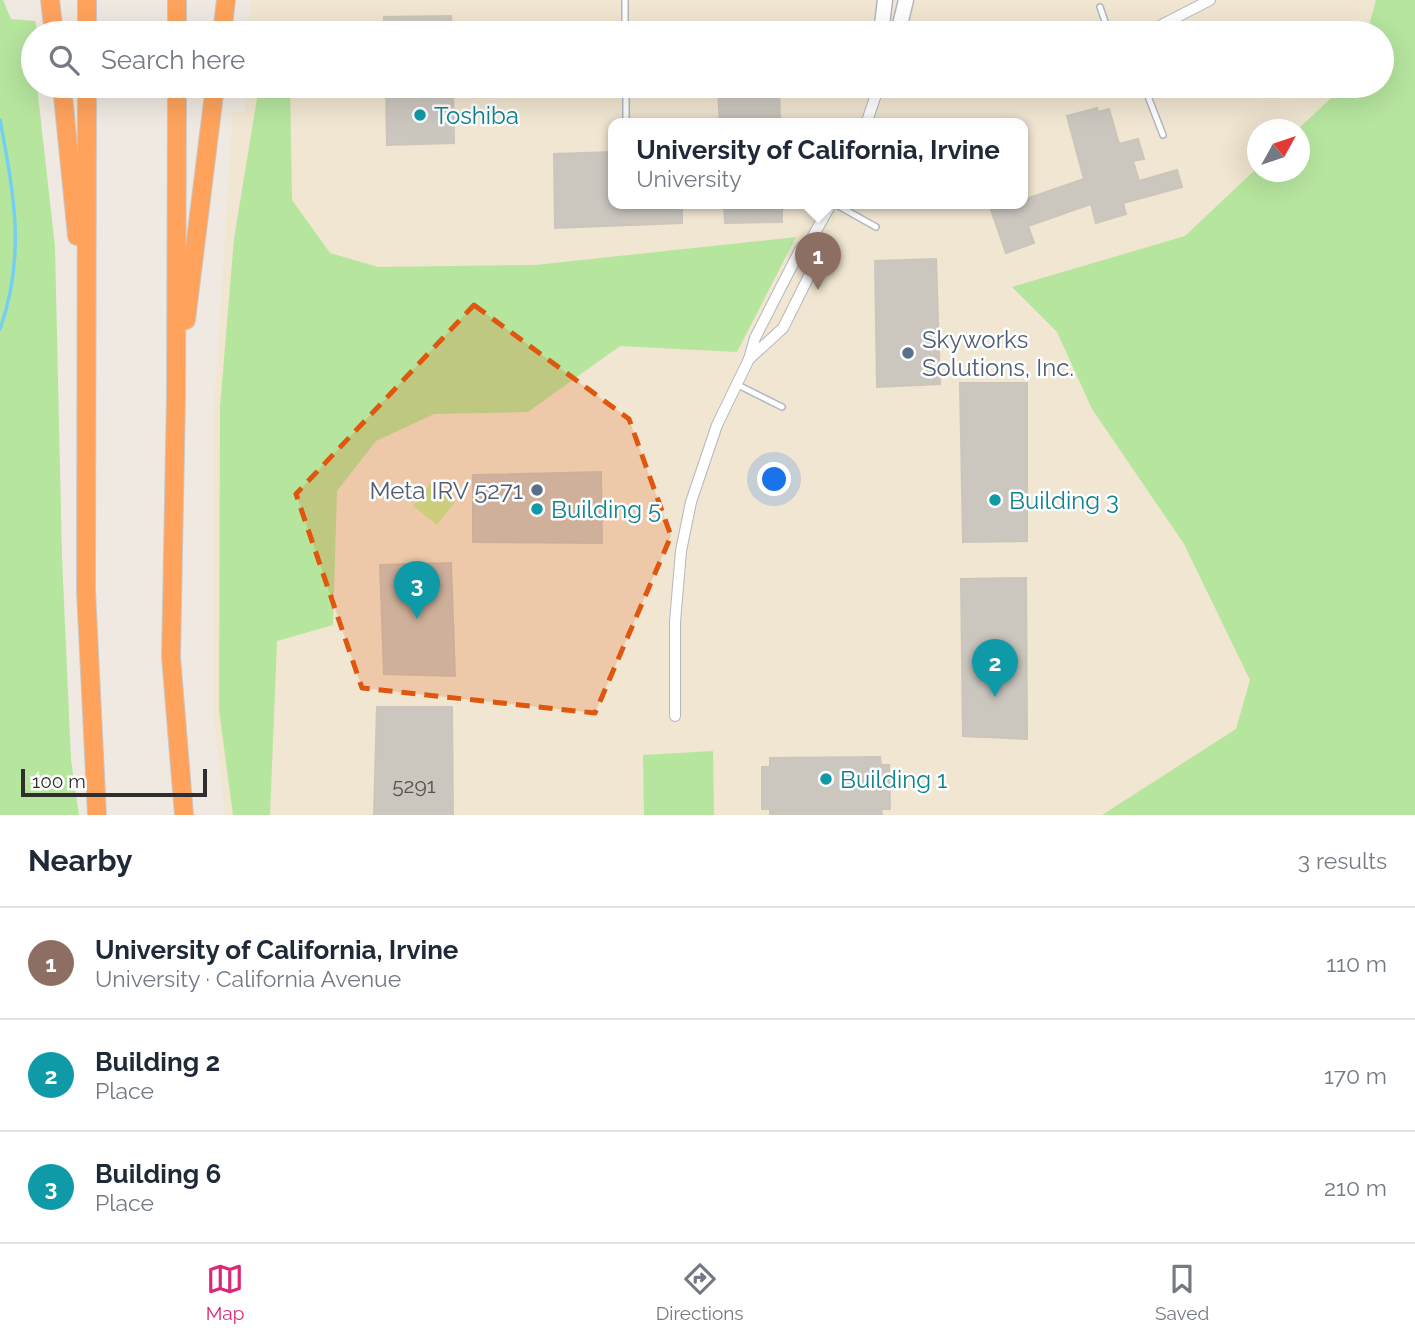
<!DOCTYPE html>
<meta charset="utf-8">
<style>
body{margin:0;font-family:Raleway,sans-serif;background:#f6f6f7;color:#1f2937}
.compass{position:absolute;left:1247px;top:119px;width:63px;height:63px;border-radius:50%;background:#fff;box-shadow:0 7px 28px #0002;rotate:50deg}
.scale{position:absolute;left:21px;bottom:18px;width:186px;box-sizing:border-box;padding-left:7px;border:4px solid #2e2e2e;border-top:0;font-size:19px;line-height:24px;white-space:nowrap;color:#2e2e2e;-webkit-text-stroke:5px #fff;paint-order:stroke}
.you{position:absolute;left:775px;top:480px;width:24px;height:24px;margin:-18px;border:5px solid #fff;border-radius:50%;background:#1a73e8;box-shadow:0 0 0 10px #1a73e833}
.badge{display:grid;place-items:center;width:46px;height:46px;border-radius:50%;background:#db2777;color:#fff;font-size:23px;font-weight:700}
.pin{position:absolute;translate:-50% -58px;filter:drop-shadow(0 2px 4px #0008)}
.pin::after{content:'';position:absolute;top:37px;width:24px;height:21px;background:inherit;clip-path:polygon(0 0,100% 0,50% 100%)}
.popup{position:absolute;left:608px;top:118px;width:420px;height:91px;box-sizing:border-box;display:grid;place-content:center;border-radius:14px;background:#fff;filter:drop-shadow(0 2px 5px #0005);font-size:23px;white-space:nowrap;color:#747a83}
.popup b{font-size:26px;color:#1f2937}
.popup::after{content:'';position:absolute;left:50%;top:100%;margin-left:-14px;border:14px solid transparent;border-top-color:#fff}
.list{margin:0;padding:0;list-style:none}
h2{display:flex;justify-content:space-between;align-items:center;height:91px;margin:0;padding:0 28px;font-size:30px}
h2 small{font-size:23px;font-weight:400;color:#747a83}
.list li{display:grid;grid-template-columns:46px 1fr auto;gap:21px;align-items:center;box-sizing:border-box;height:112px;padding:0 28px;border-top:2px solid #e0e1e3}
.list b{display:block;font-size:26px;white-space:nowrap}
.list p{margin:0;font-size:23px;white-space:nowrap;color:#747a83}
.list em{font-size:23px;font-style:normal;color:#747a83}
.icon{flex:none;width:38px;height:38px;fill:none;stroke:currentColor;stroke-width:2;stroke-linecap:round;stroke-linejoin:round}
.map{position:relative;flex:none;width:1415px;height:815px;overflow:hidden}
.search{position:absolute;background:#fff;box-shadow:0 7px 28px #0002;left:21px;right:21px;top:21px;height:77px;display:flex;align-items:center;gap:18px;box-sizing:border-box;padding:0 24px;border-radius:38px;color:#747a83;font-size:26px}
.sheet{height:427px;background:#fff}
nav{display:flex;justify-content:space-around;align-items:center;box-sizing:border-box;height:98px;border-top:2px solid #e0e1e3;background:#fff;font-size:19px;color:#747a83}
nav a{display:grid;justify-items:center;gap:4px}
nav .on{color:#db2777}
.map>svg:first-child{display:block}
.education{fill:#f0e6d1;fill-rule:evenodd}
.green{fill:#b6e59e}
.pitch{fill:#c9ec9a}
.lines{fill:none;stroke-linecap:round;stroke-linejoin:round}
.stream{stroke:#75cff0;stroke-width:3.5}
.building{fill:#cbc7bf;stroke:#cbc5ba;stroke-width:2}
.lane-casing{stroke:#b4b7c1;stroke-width:8}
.street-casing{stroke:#b4b7c1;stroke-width:12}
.secondary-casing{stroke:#b4b7c1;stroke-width:17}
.highway-casing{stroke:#c9c9c9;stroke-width:20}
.lane{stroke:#fff;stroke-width:5}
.street{stroke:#fff;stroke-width:10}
.secondary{stroke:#fff;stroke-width:14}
.highway{stroke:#ffa35c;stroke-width:18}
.marked{fill:#df570e;fill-opacity:0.2;stroke:#df570e;stroke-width:5;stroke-dasharray:14 9;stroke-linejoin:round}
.culture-dot{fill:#0f9aa8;stroke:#fff;stroke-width:2.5}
.service-dot{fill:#5c6f8a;stroke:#fff;stroke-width:2.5}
.labels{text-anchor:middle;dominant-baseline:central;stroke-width:5;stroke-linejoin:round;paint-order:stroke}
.number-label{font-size:21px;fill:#555452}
.culture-label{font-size:24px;fill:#0d838f;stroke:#fff;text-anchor:start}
.service-label{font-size:24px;fill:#4e5e75;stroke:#fff;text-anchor:start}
</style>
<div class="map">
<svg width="1415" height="815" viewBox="0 0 1415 815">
<rect width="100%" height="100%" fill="#efe9e1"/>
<path class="education" d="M 251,0 L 1415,0 L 1415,815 L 225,815 L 213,708 L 214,409 L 233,112 L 245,112 L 246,86 L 1382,86 L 1382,33 L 247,33 ZM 613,124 L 1023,124 L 1023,204 L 613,204 ZM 1258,130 L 1300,130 L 1300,172 L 1258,172 Z"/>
<g class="green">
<path d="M 0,0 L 3,0 L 11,19 L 35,21 L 38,33 L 33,33 L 33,86 L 37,86 L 55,247 L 62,557 L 71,760 L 79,815 L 0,815 Z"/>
<path d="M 1376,0 L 1415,0 L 1415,815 L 1102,815 L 1236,729 L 1250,680 L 1184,544 L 1092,409 L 1057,332 L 1012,287 L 1185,236 L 1257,168 L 1258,172 L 1300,172 L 1298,129 L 1344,86 L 1382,86 L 1382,33 L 1367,33 Z"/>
<path d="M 259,86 L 290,86 L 292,200 L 330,253 L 378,267 L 535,265 L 796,237 L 737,352 L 620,346 L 528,412 L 434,414 L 376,441 L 337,491 L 333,625 L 277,641 L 270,815 L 233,815 L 219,710 L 220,407 L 234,239 Z"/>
<path d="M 713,751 L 714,815 L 644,815 L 643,755 Z"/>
</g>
<path class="pitch" d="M 431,483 L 455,502 L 437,525 L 413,506 Z"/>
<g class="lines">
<path class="stream" d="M 0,120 C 14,194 26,256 0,329"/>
</g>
<g class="building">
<path d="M 451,16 L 452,33 L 384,33 L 384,17 Z"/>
<path d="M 386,86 L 453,86 L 454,143 L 387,145 Z"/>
<path d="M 779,88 L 780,124 L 720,124 L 718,91 Z"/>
<path d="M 1097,108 L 1098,112 L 1109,109 L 1119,144 L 1138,139 L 1144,159 L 1133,161 L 1139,181 L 1177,170 L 1182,187 L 1123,203 L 1126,214 L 1096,223 L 1091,204 L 1028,226 L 1034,243 L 1006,253 L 989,204 L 1023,204 L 1023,200 L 1084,179 L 1067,116 Z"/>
<path d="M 613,152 L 613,204 L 682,204 L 682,223 L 555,228 L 554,154 Z"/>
<path d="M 724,204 L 782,204 L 782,222 L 725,223 Z"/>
<path d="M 936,259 L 940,384 L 877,387 L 875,261 Z"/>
<path d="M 960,383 L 1027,383 L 1027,541 L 963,542 Z"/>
<path d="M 601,472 L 602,543 L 473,542 L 473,475 Z"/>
<path d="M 451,563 L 455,676 L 384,674 L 380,565 Z"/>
<path d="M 1026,578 L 1027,739 L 963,736 L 961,579 Z"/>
<path d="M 377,707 L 452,707 L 453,815 L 374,815 Z"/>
<path d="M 880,757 L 881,765 L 889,765 L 890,809 L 881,809 L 882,815 L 770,815 L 770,809 L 762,809 L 762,767 L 770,767 L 770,758 Z"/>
</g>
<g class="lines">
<g class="lane-casing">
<g id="lane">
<path d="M 625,0 L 625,33"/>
<path d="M 1100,7 L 1109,33"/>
<path d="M 626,86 L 626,122"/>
<path d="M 1144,86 L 1163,135"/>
<path d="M 835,204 L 876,227"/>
<path d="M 736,384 L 782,407"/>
</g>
</g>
<g class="street-casing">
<g id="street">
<path d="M 1146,33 L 1210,0"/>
<path d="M 866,124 L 879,86"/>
<path d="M 749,359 L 783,328 L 812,270 L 812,238"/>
<path d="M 675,716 L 675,622 L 681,551 L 691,502 L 717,425 L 749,359 L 755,338 L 801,248 L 812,238 L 831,204"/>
</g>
</g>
<g class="secondary-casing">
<g id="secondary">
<path d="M 881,33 L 885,0"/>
<path d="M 898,33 L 906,0"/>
</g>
</g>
<g class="highway-casing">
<g id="highway">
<path d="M 50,0 L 54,33"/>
<path d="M 87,33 L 87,0"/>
<path d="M 177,33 L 177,0"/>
<path d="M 222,33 L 226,0"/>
<path d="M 62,86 L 77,236"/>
<path d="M 87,86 L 86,591 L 97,815"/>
<path d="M 177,86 L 176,396 L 171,657 L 184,815"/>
<path d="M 186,320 L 215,86"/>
</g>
</g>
<use href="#lane" class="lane"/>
<use href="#street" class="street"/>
<use href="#secondary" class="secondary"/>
<use href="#highway" class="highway"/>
</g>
<path class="marked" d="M 474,305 L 629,419 L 671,536 L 595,713 L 362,688 L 296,494 Z"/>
<g class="culture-dot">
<circle cx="420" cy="115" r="7"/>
<circle cx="995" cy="500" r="7"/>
<circle cx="537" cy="509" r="7"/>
<circle cx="826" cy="779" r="7"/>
</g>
<g class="service-dot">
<circle cx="908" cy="353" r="7"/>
<circle cx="537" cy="490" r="7"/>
</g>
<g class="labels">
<g class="number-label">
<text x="414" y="785">5291</text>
</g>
<g class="culture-label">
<text x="434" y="115">Toshiba</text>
<text x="1009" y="500">Building 3</text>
<text x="551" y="509">Building 5</text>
<text x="840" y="779">Building 1</text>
</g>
<g class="service-label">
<text x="922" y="339">Skyworks<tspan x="922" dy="28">Solutions, Inc.</tspan></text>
<text x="523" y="490" text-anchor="end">Meta IRV 5271</text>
</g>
</g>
</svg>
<svg class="compass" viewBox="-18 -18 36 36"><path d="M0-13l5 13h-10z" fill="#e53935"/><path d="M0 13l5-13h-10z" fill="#747a83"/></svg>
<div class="scale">100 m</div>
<div class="you"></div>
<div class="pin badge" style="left:818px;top:290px;background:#8d6e63">1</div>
<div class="popup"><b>University of California, Irvine</b>University</div>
<div class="pin badge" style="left:995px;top:697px;background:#0f9aa8">2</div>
<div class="pin badge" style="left:417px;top:619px;background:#0f9aa8">3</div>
<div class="search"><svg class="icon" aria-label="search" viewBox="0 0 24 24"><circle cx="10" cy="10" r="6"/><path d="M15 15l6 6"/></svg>Search here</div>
</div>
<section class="sheet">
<h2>Nearby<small>3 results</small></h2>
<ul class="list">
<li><span class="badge" style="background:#8d6e63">1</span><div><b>University of California, Irvine</b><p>University · California Avenue</p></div><em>110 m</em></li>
<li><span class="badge" style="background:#0f9aa8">2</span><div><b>Building 2</b><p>Place</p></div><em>170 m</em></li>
<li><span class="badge" style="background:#0f9aa8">3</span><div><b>Building 6</b><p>Place</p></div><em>210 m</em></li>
</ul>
</section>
<nav>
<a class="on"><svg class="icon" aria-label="map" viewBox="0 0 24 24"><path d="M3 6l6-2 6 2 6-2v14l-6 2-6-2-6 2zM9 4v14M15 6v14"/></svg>Map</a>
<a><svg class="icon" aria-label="directions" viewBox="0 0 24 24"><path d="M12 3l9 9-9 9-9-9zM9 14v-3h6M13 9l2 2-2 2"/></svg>Directions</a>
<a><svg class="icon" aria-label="saved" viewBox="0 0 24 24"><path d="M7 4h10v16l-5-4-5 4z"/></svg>Saved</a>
</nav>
